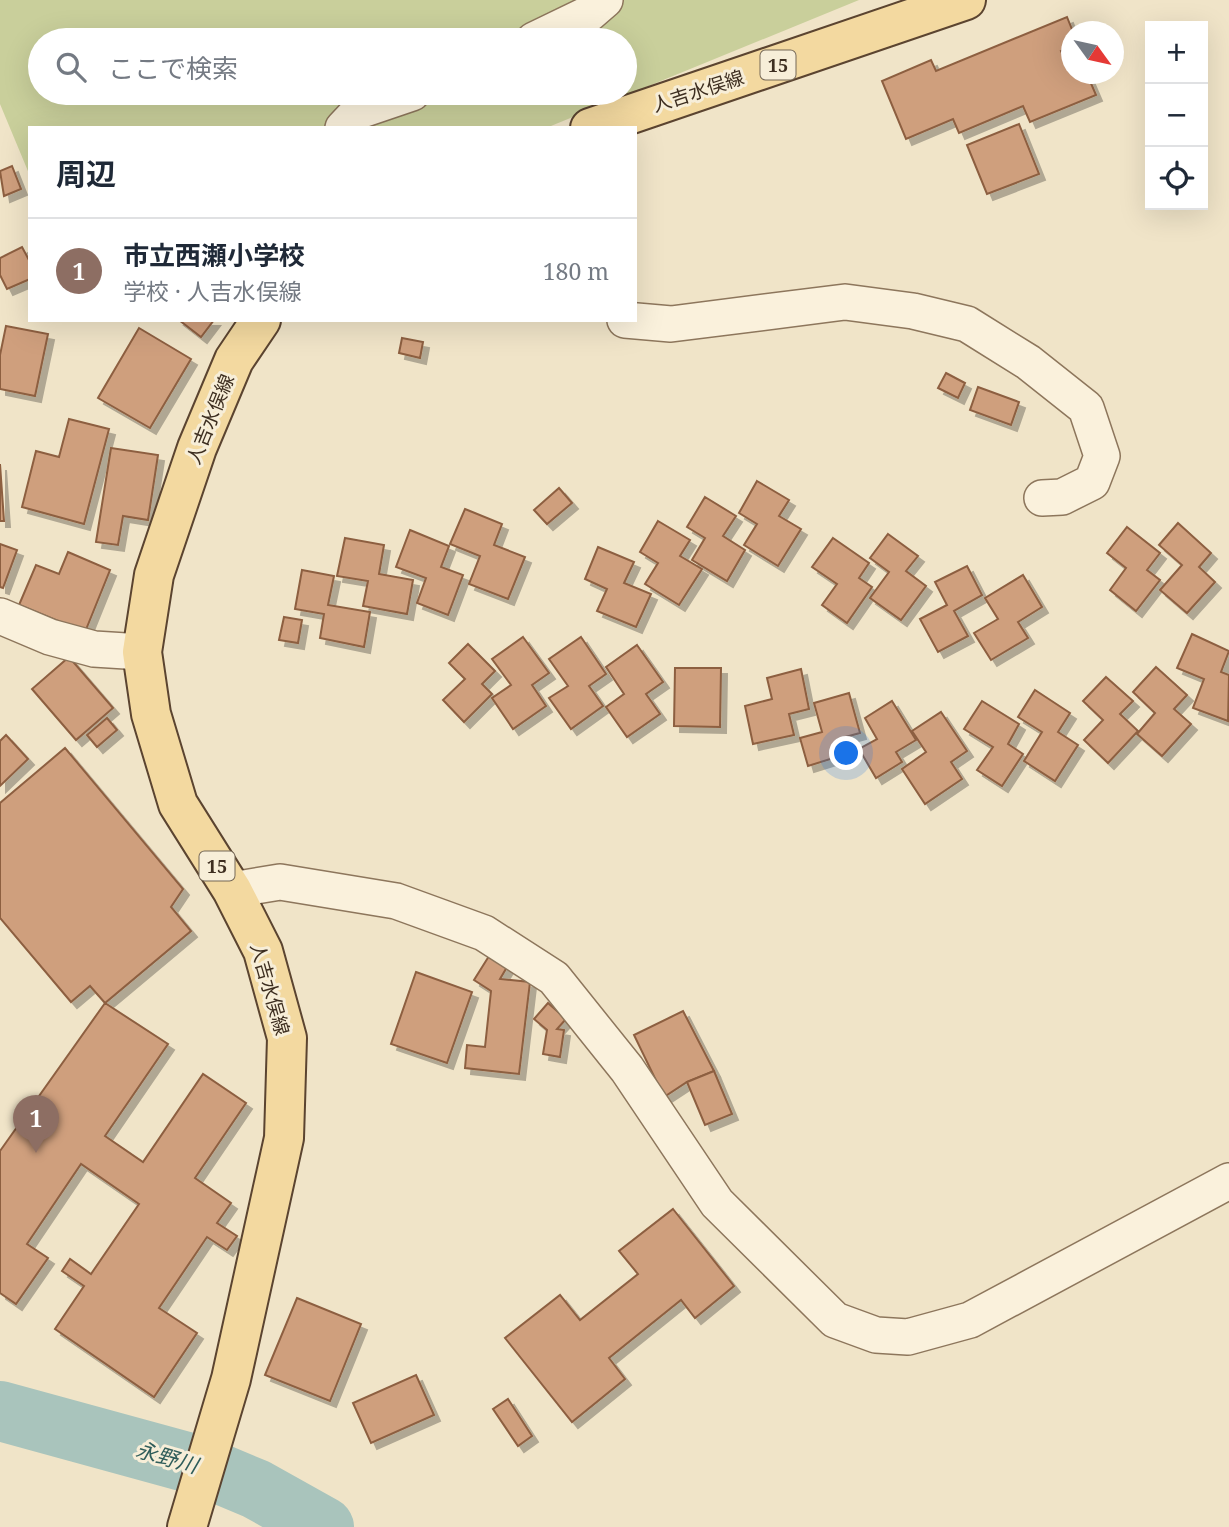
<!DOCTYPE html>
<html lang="ja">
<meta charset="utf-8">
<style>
body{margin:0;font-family:"Noto Serif","Noto Sans JP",serif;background:#f6f6f7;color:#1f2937}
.controls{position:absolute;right:21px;top:21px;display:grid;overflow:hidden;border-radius:0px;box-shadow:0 7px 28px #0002}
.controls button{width:63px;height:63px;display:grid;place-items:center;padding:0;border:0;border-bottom:2px solid #e0e1e3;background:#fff;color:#1f2937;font:35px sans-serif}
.compass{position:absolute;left:1061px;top:21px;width:63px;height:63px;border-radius:50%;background:#fff;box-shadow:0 7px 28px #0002;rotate:123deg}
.you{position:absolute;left:847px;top:754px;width:24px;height:24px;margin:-18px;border:5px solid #fff;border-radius:50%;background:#1a73e8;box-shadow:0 0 0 10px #1a73e833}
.badge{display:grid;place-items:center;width:46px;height:46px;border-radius:50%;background:#d93025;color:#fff;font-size:23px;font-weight:700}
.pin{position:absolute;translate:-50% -58px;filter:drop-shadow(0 2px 4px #0008)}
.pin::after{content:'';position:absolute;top:37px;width:24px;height:21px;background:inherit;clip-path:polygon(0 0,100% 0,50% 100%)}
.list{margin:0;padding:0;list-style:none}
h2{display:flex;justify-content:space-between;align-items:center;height:91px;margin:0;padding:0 28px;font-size:30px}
h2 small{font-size:23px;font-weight:400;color:#747a83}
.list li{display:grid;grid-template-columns:46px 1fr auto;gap:21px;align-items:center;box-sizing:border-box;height:105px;padding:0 28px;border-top:2px solid #e0e1e3}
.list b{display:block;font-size:26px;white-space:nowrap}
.list p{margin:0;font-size:23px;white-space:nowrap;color:#747a83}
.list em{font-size:23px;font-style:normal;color:#747a83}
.icon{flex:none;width:38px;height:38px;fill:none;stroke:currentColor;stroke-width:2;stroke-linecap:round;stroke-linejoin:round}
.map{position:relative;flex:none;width:1229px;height:1527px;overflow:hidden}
.search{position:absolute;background:#fff;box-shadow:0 7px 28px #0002;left:28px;top:28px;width:609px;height:77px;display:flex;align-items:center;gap:18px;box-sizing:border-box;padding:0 24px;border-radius:38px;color:#747a83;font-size:26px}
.panel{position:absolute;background:#fff;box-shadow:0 7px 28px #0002;left:28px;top:126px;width:609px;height:196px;border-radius:0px}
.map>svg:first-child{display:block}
.green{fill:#c9cf9b;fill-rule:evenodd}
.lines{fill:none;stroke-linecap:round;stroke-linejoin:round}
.river{stroke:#a9c4bc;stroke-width:60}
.building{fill:#cf9f7d;stroke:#8d5f41;stroke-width:2;filter:url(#shadow)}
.minor-casing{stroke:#8d765c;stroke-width:38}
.major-casing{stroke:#5b4430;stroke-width:42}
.minor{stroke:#faf1dc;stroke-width:35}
.major{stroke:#f3d9a0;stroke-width:38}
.labels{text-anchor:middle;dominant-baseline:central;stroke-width:6;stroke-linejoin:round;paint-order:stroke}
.shield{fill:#f7eed8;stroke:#756857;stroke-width:2}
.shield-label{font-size:18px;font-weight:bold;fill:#3d2e20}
.street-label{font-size:19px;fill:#3d2e20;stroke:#f7eed8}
.water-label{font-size:21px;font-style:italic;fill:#2f5d5a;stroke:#f7eed8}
</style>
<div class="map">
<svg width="1229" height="1527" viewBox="0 0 1229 1527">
<defs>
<filter id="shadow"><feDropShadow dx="6" dy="6" stdDeviation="0" flood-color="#0004"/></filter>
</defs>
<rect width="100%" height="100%" fill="#f0e4c8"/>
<path class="green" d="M 0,0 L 859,0 L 546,128 L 30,128 L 30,176 L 0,104 ZM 40,40 L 625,40 L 625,93 L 40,93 Z"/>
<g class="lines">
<path class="river" d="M 0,1411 L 201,1466 L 256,1489 L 324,1527"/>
</g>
<g class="building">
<path d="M 1067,17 L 1073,32 L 1072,47 L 1061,51 L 1072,74 L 1087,74 L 1096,95 L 1030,122 L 1023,106 L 959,133 L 953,119 L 906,139 L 882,81 L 931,60 L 936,71 Z"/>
<path d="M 1019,124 L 1039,174 L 987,194 L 967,145 Z"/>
<path d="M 12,166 L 21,189 L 4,196 L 0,171 Z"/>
<path d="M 22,247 L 30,262 L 30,279 L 7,289 L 0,275 L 0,258 Z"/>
<path d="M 179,320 L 214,320 L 201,337 Z"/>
<path d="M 6,326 L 48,334 L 35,396 L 0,389 L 0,355 Z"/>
<path d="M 139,328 L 191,359 L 150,428 L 98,398 Z"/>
<path d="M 402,338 L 423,342 L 420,358 L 399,353 Z"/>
<path d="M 946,373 L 965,383 L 958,398 L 938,388 Z"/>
<path d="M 978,387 L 1019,402 L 1011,425 L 970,410 Z"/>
<path d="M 69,419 L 109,429 L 84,524 L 22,507 L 36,451 L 59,457 Z"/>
<path d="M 111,448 L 158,455 L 148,520 L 123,516 L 118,545 L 96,542 Z"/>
<path d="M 0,464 L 4,521 L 0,521 Z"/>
<path d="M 757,481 L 789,500 L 779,516 L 801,529 L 778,566 L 744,545 L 757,524 L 739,513 Z"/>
<path d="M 559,488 L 572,503 L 547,524 L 534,510 Z"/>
<path d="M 705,497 L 736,516 L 723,536 L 745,550 L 727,581 L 692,560 L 705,538 L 687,527 Z"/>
<path d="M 465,509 L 502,524 L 494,545 L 525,557 L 508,599 L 469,584 L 480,556 L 450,544 Z"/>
<path d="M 658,521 L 690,540 L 680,556 L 702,569 L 679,605 L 645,584 L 658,563 L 640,552 Z"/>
<path d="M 1178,523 L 1211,553 L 1199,567 L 1215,582 L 1187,613 L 1160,590 L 1182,565 L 1159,545 Z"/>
<path d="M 1127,527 L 1160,553 L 1147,570 L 1160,580 L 1136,611 L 1110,590 L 1126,568 L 1107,553 Z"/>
<path d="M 410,530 L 449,546 L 441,567 L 463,575 L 448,615 L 417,603 L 426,578 L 396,567 Z"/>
<path d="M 888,534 L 918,556 L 906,571 L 926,586 L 901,620 L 870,598 L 889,572 L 870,558 Z"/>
<path d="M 345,538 L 384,545 L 379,574 L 413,580 L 407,614 L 363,606 L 368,581 L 337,576 Z"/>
<path d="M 833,538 L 869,563 L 859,578 L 872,587 L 847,623 L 822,605 L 837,584 L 812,567 Z"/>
<path d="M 0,544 L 17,550 L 3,588 L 0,587 Z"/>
<path d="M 598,547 L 634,562 L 624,583 L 651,594 L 636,627 L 597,611 L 607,589 L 585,579 Z"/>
<path d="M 68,552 L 110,570 L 85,632 L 19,605 L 36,565 L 59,574 Z"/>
<path d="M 967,566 L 982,595 L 954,611 L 968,636 L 938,652 L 920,619 L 947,605 L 935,582 Z"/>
<path d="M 302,570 L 334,576 L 328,605 L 370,612 L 364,647 L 320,638 L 324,614 L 295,609 Z"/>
<path d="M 1023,575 L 1042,607 L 1018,622 L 1028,638 L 991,660 L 974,633 L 998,619 L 985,598 Z"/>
<path d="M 284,617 L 302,620 L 298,643 L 279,640 Z"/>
<path d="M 1192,634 L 1229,651 L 1221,672 L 1229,675 L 1228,721 L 1193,708 L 1204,679 L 1177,668 Z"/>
<path d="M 523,637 L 549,673 L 532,685 L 546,706 L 513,729 L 492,698 L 511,685 L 492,659 Z"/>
<path d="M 581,637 L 606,674 L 589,686 L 603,706 L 571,729 L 549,698 L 568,686 L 549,659 Z"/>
<path d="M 468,644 L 495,671 L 482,684 L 492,694 L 464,722 L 443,700 L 465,679 L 449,663 Z"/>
<path d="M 637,645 L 663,682 L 646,694 L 660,714 L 627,737 L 606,707 L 624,694 L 606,667 Z"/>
<path d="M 69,657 L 113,708 L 76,740 L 32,689 Z"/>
<path d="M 1156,667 L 1187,695 L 1174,709 L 1191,724 L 1162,756 L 1137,734 L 1155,713 L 1133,692 Z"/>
<path d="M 675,668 L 721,668 L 720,727 L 674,726 Z"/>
<path d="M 801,669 L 809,709 L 789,714 L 794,735 L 753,744 L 745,706 L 772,699 L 767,678 Z"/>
<path d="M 1106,677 L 1133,701 L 1120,714 L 1138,731 L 1108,763 L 1084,740 L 1103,720 L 1083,701 Z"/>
<path d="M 1035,690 L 1070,713 L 1058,732 L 1078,745 L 1055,781 L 1024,761 L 1042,732 L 1018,717 Z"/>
<path d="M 849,693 L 860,733 L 838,739 L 843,755 L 808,766 L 800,738 L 822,732 L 814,703 Z"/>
<path d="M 892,701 L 916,740 L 896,752 L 902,762 L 876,778 L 859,749 L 877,739 L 865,718 Z"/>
<path d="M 982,701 L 1019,724 L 1008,744 L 1023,754 L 1002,786 L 977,770 L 993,747 L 964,729 Z"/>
<path d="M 941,712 L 967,751 L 951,762 L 962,779 L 925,804 L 902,769 L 926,752 L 912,731 Z"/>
<path d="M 107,718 L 117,730 L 97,747 L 87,735 Z"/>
<path d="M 6,735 L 28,759 L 0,786 L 0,741 Z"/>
<path d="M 65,748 L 183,889 L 171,907 L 191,931 L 105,1003 L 90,986 L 71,1002 L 0,918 L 0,803 Z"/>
<path d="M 489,956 L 507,967 L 500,979 L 530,982 L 519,1074 L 465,1068 L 467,1045 L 485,1047 L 491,991 L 474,980 Z"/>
<path d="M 416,972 L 472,992 L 447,1063 L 391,1044 Z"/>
<path d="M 105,1003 L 168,1044 L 105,1136 L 143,1162 L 203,1074 L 246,1103 L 195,1178 L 231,1203 L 217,1223 L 237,1236 L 227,1250 L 207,1237 L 159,1308 L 197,1333 L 154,1397 L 55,1329 L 84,1286 L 62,1271 L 70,1259 L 91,1274 L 139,1204 L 81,1164 L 27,1244 L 48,1258 L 16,1304 L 0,1293 L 0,1151 Z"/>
<path d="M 548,1003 L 566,1019 L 557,1029 L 564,1030 L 560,1057 L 543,1054 L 547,1030 L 534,1019 Z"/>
<path d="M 683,1011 L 714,1071 L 687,1082 L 664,1097 L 634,1035 Z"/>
<path d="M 714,1071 L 732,1114 L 705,1125 L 687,1082 Z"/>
<path d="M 673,1209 L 734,1286 L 695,1318 L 681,1300 L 609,1358 L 625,1379 L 572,1422 L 505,1338 L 560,1295 L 580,1320 L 638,1274 L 619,1251 Z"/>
<path d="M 297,1298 L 361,1324 L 330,1401 L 265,1375 Z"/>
<path d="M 416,1375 L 434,1415 L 371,1443 L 353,1403 Z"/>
<path d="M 508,1399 L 532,1436 L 518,1446 L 493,1409 Z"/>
</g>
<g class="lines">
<g class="minor-casing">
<g id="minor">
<path d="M 534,40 L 590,13 L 605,0"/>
<path d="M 343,128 L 359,111 L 412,93"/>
<path d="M 625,320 L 671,324 L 845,302 L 913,311 L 967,324 L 1028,362 L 1086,408 L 1102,456 L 1092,482 L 1062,497 L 1042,498"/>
<path d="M 0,616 L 50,637 L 94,649 L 142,652"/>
<path d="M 232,890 L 280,882 L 396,901 L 484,933 L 554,978 L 627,1069 L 717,1203 L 835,1320 L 876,1335 L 908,1337 L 970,1320 L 1229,1181"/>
</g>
</g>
<g class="major-casing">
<g id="major">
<path d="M 590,128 L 966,0"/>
<path d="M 187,1527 L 231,1379 L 284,1138 L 287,1038 L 263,951 L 232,890 L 178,804 L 151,714 L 142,652 L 154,575 L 197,448 L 234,360 L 261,320"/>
</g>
</g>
<use href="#minor" class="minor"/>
<use href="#major" class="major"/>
</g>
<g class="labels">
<g class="shield">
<rect x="760.5" y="50.5" width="35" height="29" rx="5"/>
<rect x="199.5" y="851.5" width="35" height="29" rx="5"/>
</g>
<g class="shield-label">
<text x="778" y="65">15</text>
<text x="217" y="866">15</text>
</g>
<g class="street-label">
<text transform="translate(698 91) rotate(-18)">人吉水俣線</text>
<text transform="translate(210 419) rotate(-68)">人吉水俣線</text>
<text transform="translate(270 989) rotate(74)">人吉水俣線</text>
</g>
<g class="water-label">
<text transform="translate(167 1457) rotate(16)">永野川</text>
</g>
</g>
</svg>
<div class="controls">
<button>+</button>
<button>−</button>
<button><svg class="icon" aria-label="locate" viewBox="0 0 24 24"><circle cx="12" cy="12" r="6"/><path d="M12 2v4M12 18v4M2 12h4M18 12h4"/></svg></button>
</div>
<svg class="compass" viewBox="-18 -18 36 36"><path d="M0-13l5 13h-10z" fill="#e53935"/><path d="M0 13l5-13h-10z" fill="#747a83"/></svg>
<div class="you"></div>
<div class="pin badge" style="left:36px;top:1153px;background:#8d6e63">1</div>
<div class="search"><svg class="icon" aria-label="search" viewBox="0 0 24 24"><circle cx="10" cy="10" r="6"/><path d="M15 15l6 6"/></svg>ここで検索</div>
<section class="panel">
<h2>周辺<small></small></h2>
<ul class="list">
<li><span class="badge" style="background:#8d6e63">1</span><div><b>市立西瀬小学校</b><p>学校 · 人吉水俣線</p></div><em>180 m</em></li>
</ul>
</section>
</div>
